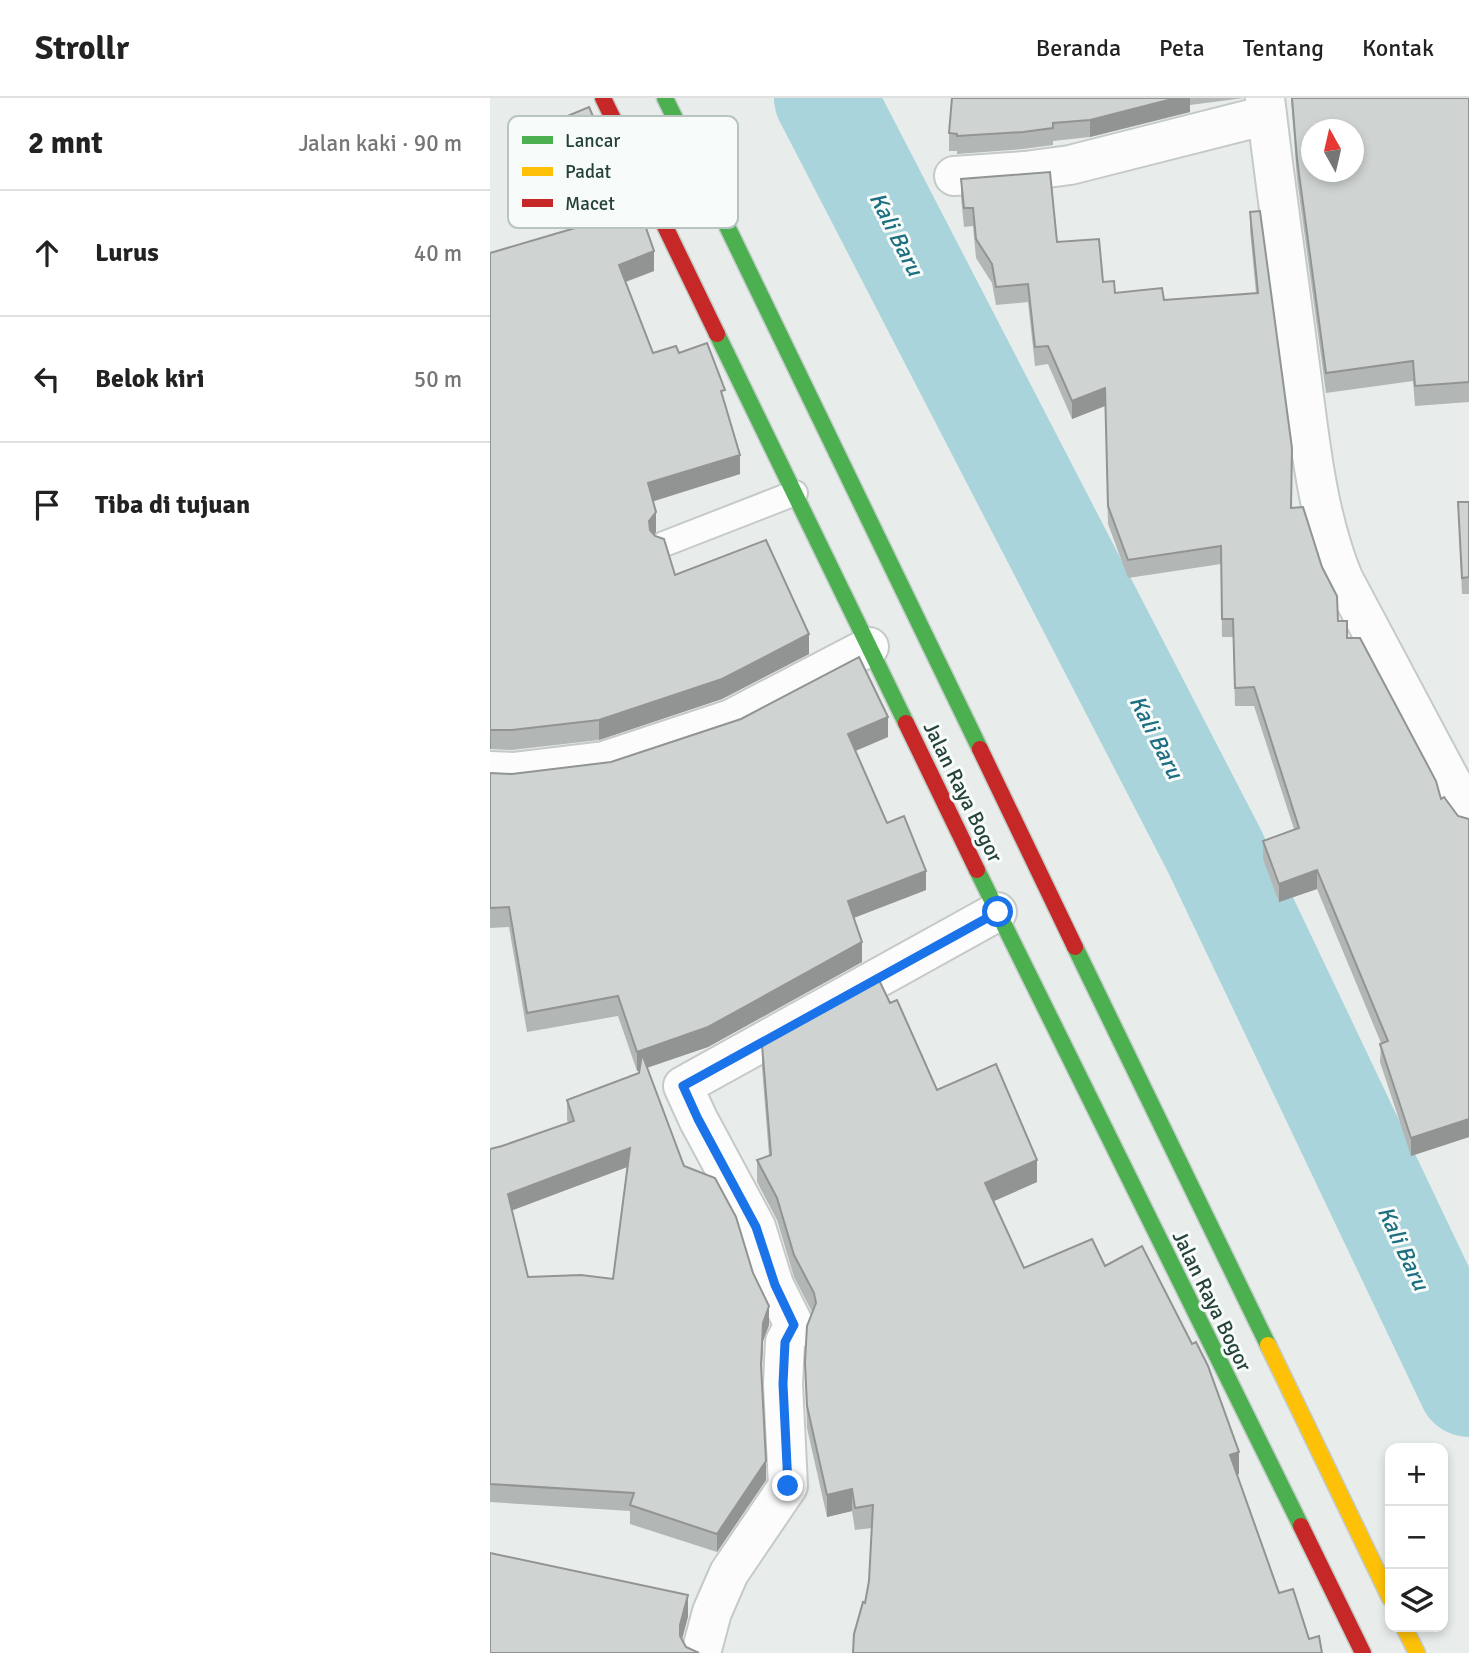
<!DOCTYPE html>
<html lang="id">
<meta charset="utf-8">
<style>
body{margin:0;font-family:Signika,sans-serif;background:#f6f6f6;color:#222}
.controls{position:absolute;right:21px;bottom:21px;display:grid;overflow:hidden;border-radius:14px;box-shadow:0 4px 10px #0003}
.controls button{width:63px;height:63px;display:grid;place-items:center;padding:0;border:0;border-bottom:2px solid #e0e0e0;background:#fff;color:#222;font:35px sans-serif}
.compass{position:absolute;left:811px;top:21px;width:63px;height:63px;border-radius:50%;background:#fff;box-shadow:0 4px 10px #0003;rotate:352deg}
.stop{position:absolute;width:21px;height:21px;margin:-16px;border:5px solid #1a73e8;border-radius:50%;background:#fff}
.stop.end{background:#1a73e8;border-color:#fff;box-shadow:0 2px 7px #0008}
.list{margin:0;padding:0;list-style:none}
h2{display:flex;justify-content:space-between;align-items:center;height:91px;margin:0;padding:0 28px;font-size:30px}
h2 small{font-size:23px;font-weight:400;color:#767676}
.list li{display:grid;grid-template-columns:46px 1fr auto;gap:21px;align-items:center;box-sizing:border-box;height:126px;padding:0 28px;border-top:2px solid #e0e0e0}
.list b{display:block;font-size:26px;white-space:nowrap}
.list em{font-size:23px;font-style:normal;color:#767676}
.icon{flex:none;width:38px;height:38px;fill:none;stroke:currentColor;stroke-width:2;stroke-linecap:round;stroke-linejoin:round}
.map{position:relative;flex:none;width:979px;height:1555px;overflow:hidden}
header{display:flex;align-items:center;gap:42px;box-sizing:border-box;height:98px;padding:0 35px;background:#fff;border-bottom:2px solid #e0e0e0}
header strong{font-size:33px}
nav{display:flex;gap:38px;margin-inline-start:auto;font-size:24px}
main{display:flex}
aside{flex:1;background:#fff}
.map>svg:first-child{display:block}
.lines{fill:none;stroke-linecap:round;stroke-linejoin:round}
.river{stroke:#a9d4db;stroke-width:102}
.lane-casing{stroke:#c5cac8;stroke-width:28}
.street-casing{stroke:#c5cac8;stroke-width:42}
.fast-casing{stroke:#c3ccc9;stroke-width:19}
.slow-casing{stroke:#c3ccc9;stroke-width:19}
.jam-casing{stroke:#c3ccc9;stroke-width:19}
.lane{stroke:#fcfcfc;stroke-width:24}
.street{stroke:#fcfcfc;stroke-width:38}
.fast{stroke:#4caf50;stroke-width:16}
.slow{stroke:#ffc107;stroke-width:16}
.jam{stroke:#c62828;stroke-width:16}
.wall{fill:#b2b6b5;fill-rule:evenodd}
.shaded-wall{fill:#919493}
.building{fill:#cfd4d2;stroke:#919493;stroke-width:2;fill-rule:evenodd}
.route{stroke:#1a73e8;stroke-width:9}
.labels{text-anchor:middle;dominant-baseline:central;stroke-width:6;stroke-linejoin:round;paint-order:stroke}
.street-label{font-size:21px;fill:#24423a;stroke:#f7fbf9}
.water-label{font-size:23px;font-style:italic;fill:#1c6f80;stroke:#f7fbf9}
.key{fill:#f7fbf9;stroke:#b8c4c0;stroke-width:2}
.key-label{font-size:19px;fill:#24423a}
</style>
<header>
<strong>Strollr</strong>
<nav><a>Beranda</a><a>Peta</a><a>Tentang</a><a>Kontak</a></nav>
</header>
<main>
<aside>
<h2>2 mnt<small>Jalan kaki · 90 m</small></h2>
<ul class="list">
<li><svg class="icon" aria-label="ahead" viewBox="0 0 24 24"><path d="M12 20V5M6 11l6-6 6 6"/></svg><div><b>Lurus</b></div><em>40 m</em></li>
<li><svg class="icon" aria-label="left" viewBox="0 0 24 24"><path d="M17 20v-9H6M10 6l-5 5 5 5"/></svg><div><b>Belok kiri</b></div><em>50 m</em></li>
<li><svg class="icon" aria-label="arrive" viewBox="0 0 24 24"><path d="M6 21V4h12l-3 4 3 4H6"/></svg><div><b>Tiba di tujuan</b></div></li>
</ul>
</aside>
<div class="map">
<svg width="979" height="1555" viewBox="0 0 979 1555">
<rect width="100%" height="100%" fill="#e8edeb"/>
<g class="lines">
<path class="river" d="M 335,0 L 724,752 L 979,1288"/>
<g class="lane-casing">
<path id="lane" d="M 174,446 L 305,395"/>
</g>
<g class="street-casing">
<g id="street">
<path d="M 775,0 C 785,87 798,173 809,260 C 819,333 825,411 853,480 L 979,717"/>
<path d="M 464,78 L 535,73 L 580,67 L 777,17"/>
<path d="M 0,673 L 23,674 L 114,663 L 241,621 L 379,549"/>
<path d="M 211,1555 L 222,1514 L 239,1475 L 298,1388 L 293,1286 L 295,1244 L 304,1227 L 284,1187 L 266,1129 L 208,1021 L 193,988 L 507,814"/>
</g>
</g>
<g class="fast-casing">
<g id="fast">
<path d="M 175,0 L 490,651"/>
<path d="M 227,236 L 416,625"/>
<path d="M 487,772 L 811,1428"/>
<path d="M 585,849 L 778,1247"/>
</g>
</g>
<g class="slow-casing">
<g id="slow">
<path d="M 778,1247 L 900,1500"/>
<path d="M 914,1529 L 927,1555"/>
</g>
</g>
<g class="jam-casing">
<g id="jam">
<path d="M 113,0 L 227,236"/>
<path d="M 416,625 L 487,772"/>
<path d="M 490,651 L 585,849"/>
<path d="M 811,1428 L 873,1555"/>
</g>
</g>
<use href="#lane" class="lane"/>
<use href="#street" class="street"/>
<use href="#fast" class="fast"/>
<use href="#slow" class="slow"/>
<use href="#jam" class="jam"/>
</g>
<g class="wall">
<path d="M 462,0 L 754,0 L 700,7 L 700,14 L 600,39 L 563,43 L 563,47 L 533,51 L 467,56 L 467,53 L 459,53 L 459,35 Z"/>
<path d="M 801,0 L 979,0 L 979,304 L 925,308 L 923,283 L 836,295 L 807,81 Z"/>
<path d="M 51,29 L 164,173 L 136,184 L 163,255 L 189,255 L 235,304 L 250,376 L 163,403 L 166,434 L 164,437 L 185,477 L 319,556 L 232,601 L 109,642 L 22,652 L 0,651 L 0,155 L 82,131 L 82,121 L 51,48 Z"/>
<path d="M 471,81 L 567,144 L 625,195 L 674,202 L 766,195 L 760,132 L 760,114 L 801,410 L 848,523 L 857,540 L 951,701 L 968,718 L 979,721 L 979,1039 L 921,1058 L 890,964 L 891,945 L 827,791 L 789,804 L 773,761 L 773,743 L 804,731 L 764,608 L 745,608 L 743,539 L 732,539 L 731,466 L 638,480 L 618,426 L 615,308 L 582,321 L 558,266 L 545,268 L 538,204 L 506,207 L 502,185 L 486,160 L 483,128 L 474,129 L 471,99 Z"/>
<path d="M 968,404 L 979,404 L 979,496 L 972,496 Z"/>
<path d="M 398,639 L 365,653 L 397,725 L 436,792 L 364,820 L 372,864 L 218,949 L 157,970 L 194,1068 L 279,1227 L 273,1243 L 272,1276 L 276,1382 L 227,1454 L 140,1426 L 140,1413 L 0,1404 L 0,1051 L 12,1048 L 78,1026 L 77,1021 L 77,1002 L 149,975 L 150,972 L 147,973 L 128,918 L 37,934 L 19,829 L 0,830 L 0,675 L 22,676 ZM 137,1069 L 123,1181 L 38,1179 L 22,1112 Z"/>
<path d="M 400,905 L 447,992 L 547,1084 L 504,1103 L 534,1170 L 615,1168 L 749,1376 L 746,1377 L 789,1495 L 819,1541 L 375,1505 L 379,1483 L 382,1430 L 365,1432 L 362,1413 L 337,1419 L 317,1330 L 315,1264 L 322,1214 L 304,1179 L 287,1122 L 267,1084 L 267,1062 L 279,1058 L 272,969 L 272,947 Z"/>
</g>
<g class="shaded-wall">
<path d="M 686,0 L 700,0 L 700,14 L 600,39 L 600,22 Z"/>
<path d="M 164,153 L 164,173 L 129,186 L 129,167 Z"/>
<path d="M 615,290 L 615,308 L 582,321 L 582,303 Z"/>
<path d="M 250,357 L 250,376 L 158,405 L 158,385 Z"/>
<path d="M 166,414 L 166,434 L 159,443 L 159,423 Z"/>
<path d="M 319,536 L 319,556 L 232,601 L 109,642 L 109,622 Z"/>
<path d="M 398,619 L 398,639 L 358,656 L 358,636 Z"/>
<path d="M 1,631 L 1,651 L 0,651 L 0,632 Z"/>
<path d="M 827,772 L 827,791 L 789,804 L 789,786 Z"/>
<path d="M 436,773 L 436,792 L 358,822 L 358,803 Z"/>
<path d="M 372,844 L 372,864 L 218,949 L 147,973 L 147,954 Z"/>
<path d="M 979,1021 L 979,1039 L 921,1058 L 921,1040 Z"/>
<path d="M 140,1050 L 140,1068 L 18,1114 L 18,1096 Z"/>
<path d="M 547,1062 L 547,1084 L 495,1107 L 495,1085 Z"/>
<path d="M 279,1208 L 279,1227 L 273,1243 L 271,1285 L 273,1225 Z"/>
<path d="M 749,1354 L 749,1376 L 740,1379 L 740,1357 Z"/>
<path d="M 276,1363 L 276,1382 L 227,1454 L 227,1436 Z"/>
<path d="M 362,1391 L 362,1413 L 337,1419 L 337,1397 Z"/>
<path d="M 198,1497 L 198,1519 L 190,1549 L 190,1527 Z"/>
</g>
<g class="building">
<path d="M 462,0 L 686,0 L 600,22 L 563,25 L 563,30 L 533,34 L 467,38 L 467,36 L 459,35 Z"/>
<path d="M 802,0 L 979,0 L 979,284 L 925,288 L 923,263 L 836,275 L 807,61 ZM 822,32 L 864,32 L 864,74 L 822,74 Z"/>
<path d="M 99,9 L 143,113 L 149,110 L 164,153 L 129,167 L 163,255 L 186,248 L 189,255 L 217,245 L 235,292 L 231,293 L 250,357 L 158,385 L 166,414 L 159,423 L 160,432 L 165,438 L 174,441 L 185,477 L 276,442 L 319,536 L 232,581 L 109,622 L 22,632 L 0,632 L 0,155 L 85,130 L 82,120 L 89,118 L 51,29 Z"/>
<path d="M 560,74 L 567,144 L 609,141 L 613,184 L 624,183 L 625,195 L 672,190 L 674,202 L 768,195 L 760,114 L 770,113 L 802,350 L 801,410 L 813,409 L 832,469 L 847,498 L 848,523 L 857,523 L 857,540 L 870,540 L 946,683 L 951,701 L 954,699 L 968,718 L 979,721 L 979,1021 L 921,1040 L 890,946 L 898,943 L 827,772 L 789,786 L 773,743 L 809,730 L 764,589 L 745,590 L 743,521 L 732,521 L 731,448 L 638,462 L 618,408 L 615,290 L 582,303 L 558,248 L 545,249 L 538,186 L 506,189 L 502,166 L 486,141 L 483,110 L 474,110 L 471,81 Z"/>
<path d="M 968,404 L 979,404 L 979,479 L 972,480 Z"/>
<path d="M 369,559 L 398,619 L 358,636 L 397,725 L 414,718 L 436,773 L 358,803 L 372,844 L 218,929 L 147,954 L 128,898 L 37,915 L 19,809 L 0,810 L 0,675 L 22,676 L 121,664 L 251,621 Z"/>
<path d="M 389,882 L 400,905 L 407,902 L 447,992 L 506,966 L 547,1062 L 495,1085 L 534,1170 L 602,1141 L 615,1168 L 652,1148 L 702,1246 L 706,1244 L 718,1268 L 749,1354 L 740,1357 L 789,1495 L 803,1491 L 819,1541 L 829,1538 L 832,1555 L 363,1555 L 364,1536 L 373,1504 L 375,1505 L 379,1483 L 383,1407 L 365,1410 L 362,1391 L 337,1397 L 317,1308 L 315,1264 L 317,1228 L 326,1205 L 324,1195 L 304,1157 L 287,1100 L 267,1062 L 281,1057 L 272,947 Z"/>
<path d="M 152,956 L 194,1068 L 225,1080 L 246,1119 L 263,1175 L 279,1208 L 273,1225 L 271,1267 L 276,1363 L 227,1436 L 140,1407 L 144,1395 L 0,1386 L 0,1051 L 12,1048 L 84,1023 L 77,1002 L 149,975 ZM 140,1050 L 123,1181 L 91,1177 L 38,1179 L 18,1096 Z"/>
<path d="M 0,1455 L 198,1497 L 190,1527 L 190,1538 L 196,1549 L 209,1555 L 0,1555 Z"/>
</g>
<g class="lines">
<path class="route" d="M 298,1388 L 293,1286 L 295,1244 L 304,1227 L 285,1187 L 266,1129 L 208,1021 L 193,988 L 508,814"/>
</g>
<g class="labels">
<g class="street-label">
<text transform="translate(473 694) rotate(64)">Jalan Raya Bogor</text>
<text transform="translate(722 1203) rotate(64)">Jalan Raya Bogor</text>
</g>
<g class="water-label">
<text transform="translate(406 136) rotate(63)">Kali Baru</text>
<text transform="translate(666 639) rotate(63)">Kali Baru</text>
<text transform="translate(913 1150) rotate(65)">Kali Baru</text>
</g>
</g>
<rect x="18" y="18" width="230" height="112" rx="10" class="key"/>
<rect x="32" y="38" width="31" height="8" fill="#4caf50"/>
<rect x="32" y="69" width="31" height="9" fill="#ffc107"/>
<rect x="32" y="101" width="31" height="8" fill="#c62828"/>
<g class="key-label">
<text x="75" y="49">Lancar</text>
<text x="75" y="80">Padat</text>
<text x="75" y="112">Macet</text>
</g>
</svg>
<div class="controls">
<button>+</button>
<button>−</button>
<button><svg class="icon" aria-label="layers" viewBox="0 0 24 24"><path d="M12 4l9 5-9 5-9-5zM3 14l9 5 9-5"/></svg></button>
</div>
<svg class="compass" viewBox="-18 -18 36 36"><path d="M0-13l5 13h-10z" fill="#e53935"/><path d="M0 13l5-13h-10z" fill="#767676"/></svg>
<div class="stop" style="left:508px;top:814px"></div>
<div class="stop end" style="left:298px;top:1388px"></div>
</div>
</main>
